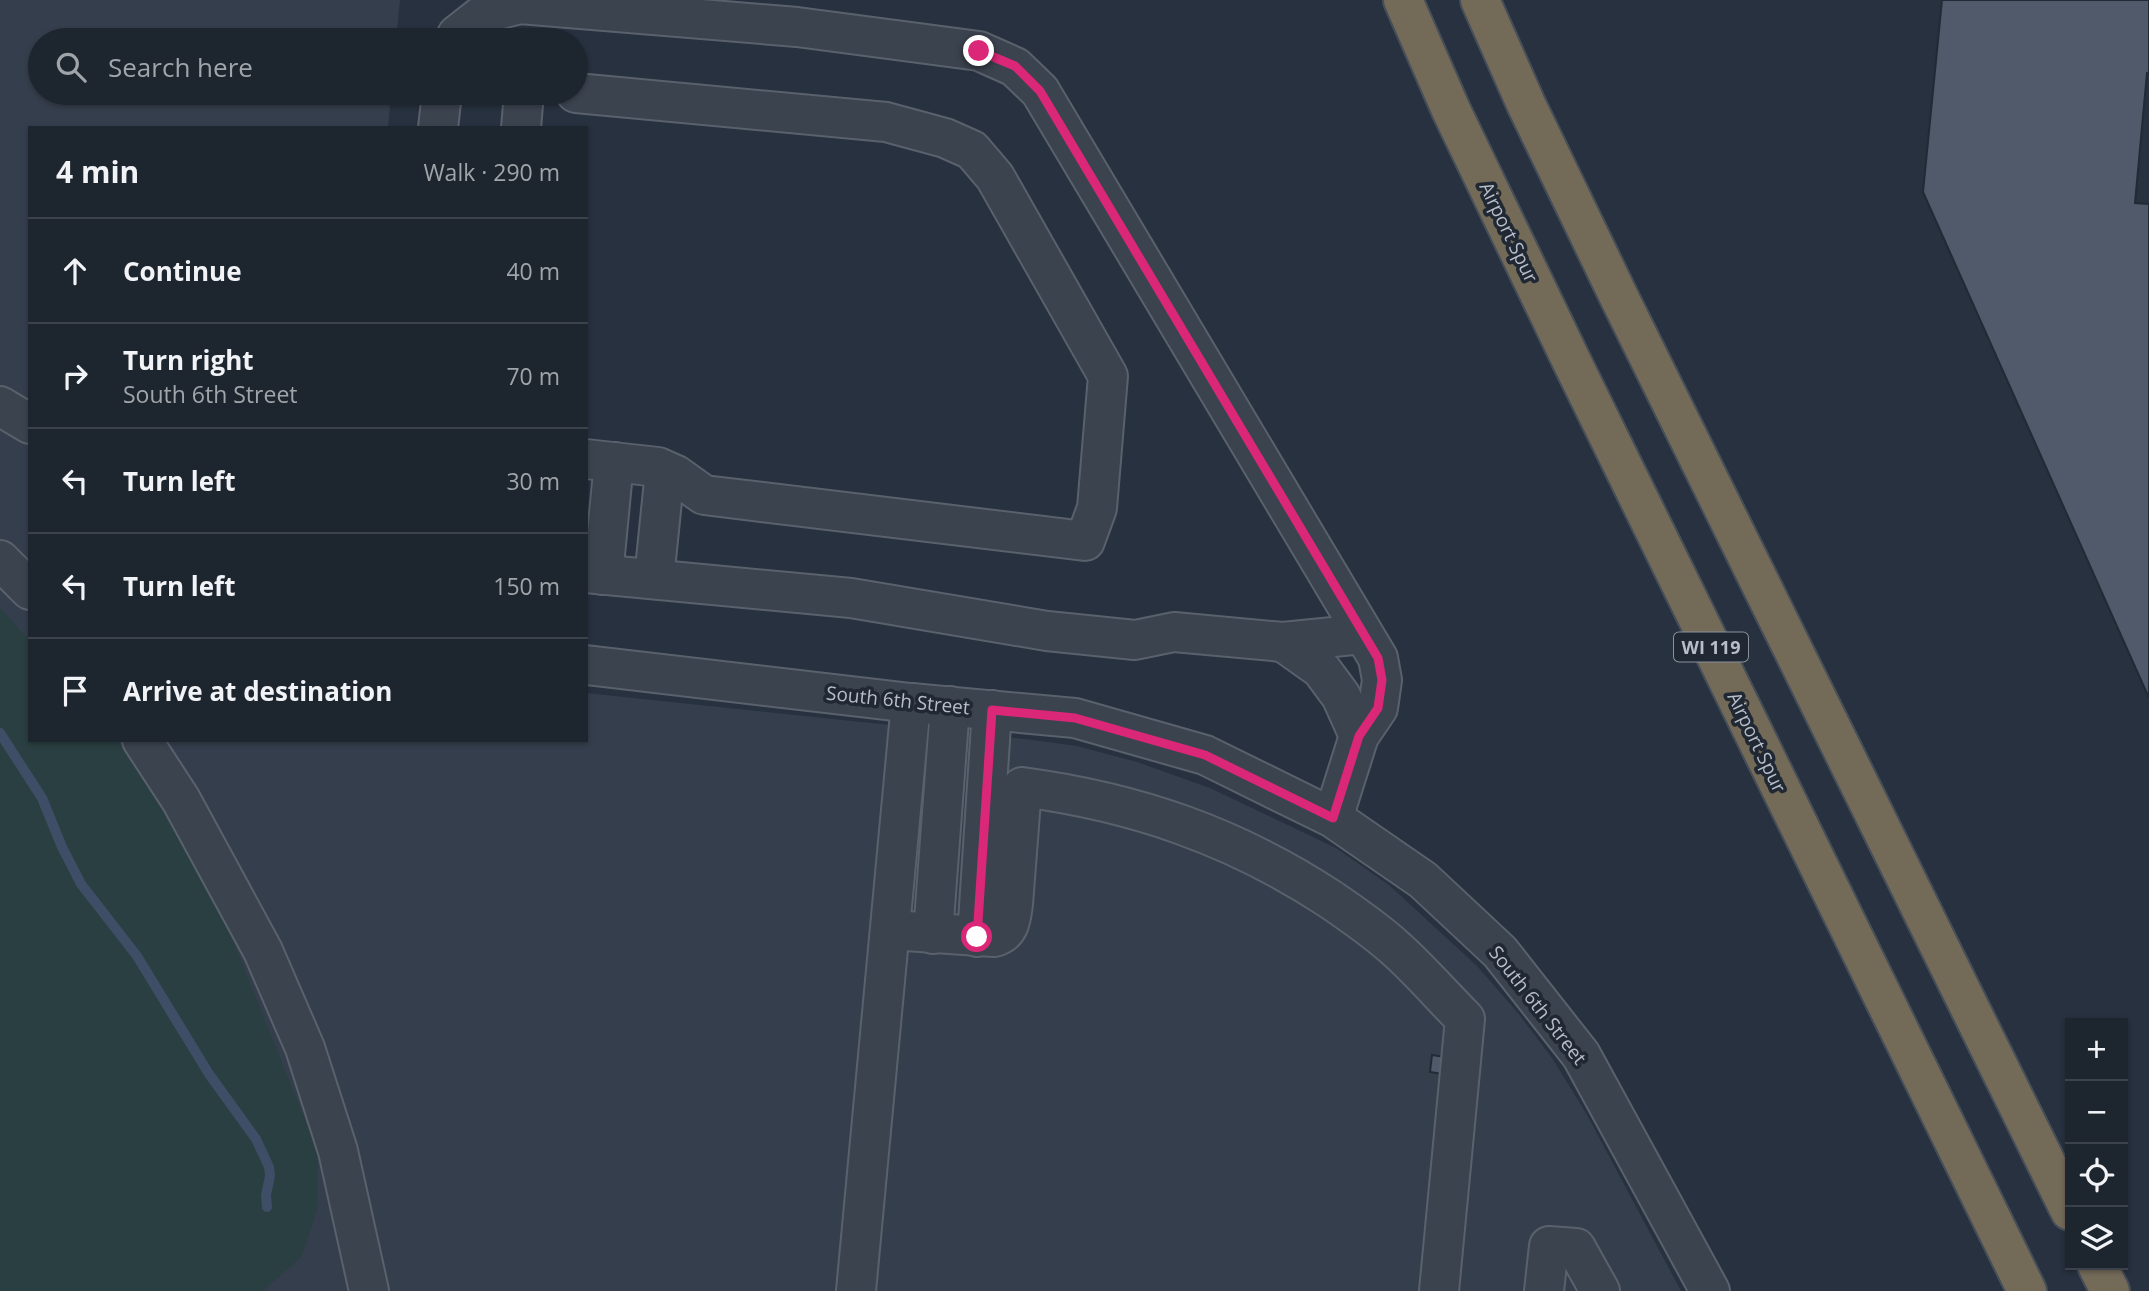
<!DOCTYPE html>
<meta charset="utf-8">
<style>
body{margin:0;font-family:"Open Sans",sans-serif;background:#252d37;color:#f1f3f6}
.controls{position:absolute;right:21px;bottom:21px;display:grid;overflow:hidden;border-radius:0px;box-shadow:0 2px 5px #0004}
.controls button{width:63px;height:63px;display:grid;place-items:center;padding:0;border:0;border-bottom:2px solid #3b424b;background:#1d252f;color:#f1f3f6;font:35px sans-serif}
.stop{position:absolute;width:21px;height:21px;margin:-16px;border:5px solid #db2777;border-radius:50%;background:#fff}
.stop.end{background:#db2777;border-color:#fff;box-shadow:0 2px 7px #0008}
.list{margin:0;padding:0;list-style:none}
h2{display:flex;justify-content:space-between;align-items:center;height:91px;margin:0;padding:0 28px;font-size:30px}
h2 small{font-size:23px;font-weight:400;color:#a0a5aa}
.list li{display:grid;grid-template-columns:46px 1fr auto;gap:21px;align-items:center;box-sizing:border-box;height:105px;padding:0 28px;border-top:2px solid #3b424b}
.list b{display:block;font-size:26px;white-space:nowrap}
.list p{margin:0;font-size:23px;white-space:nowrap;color:#a0a5aa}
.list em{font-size:23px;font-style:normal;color:#a0a5aa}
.icon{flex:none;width:38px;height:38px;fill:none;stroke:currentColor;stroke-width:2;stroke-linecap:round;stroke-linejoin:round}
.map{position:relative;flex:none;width:2149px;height:1291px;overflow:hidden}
.search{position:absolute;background:#1d252f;box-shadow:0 2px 5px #0004;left:28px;top:28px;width:560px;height:77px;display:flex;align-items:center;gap:18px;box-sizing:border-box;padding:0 24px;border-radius:38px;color:#a0a5aa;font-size:26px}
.panel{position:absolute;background:#1d252f;box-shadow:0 2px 5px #0004;left:28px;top:126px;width:560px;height:616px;border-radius:0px}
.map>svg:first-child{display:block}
.airport{fill:#353e4c}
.green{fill:#2a3f41}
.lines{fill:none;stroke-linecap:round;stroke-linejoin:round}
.stream{stroke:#3e4e66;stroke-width:10}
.building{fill:#505a6a;stroke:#222a36;stroke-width:2}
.minor-casing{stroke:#59616c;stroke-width:42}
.highway-casing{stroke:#464e59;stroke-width:42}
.minor{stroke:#3b434f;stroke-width:38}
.highway{stroke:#746a58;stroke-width:38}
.route{stroke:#db2777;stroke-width:9}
.labels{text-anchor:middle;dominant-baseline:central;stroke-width:7;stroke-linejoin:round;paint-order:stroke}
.shield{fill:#202834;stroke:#8a919c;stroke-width:2}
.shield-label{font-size:18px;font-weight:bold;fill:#b7bec9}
.street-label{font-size:19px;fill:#b7bec9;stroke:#202834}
</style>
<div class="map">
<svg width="2149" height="1291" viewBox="0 0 2149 1291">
<rect width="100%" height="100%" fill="#27313f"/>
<path class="airport" d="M 0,0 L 400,0 L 396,40 L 40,40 L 40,93 L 391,93 L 388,128 L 30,128 L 30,740 L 586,740 L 586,693 L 1033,740 L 1077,746 L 1137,762 L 1210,788 L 1336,848 L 1389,885 L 1477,966 L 1518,1013 L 1552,1058 L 1586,1113 L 1681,1291 L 0,1291 Z"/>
<path class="green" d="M 0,608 L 30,641 L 30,740 L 117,740 L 209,881 L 318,1152 L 317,1210 L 301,1257 L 263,1291 L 0,1291 Z"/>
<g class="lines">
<path class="stream" d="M 0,733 L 42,798 L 62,847 L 81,884 L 137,956 L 209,1074 L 256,1139 L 269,1167 L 270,1176 L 266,1195 L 267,1207"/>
</g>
<g class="building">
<path d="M 1942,0 L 2149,0 L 2149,74 L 2147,73 L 2135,203 L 2149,204 L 2149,698 L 1923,192 Z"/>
<path d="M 1432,1055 L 1445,1057 L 1443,1074 L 1430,1072 Z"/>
</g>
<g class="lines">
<g class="minor-casing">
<g id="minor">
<path d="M 455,40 L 457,35 L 485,13 L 520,4 L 797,27 L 979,51 L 1015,67 L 1040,91 L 1378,658 L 1382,680 L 1378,708 L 1359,736 L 1333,818"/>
<path d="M 576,93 L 886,122 L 945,138 L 972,150 L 995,177 L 1108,376 L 1097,508 L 1085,541 L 704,495 L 676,475 L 658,467 L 586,459"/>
<path d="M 438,128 L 442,93"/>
<path d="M 521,128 L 524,93"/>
<path d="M 0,406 L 30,424"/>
<path d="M 0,560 L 30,590"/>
<path d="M 586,573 L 851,598 L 1047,631 L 1135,640 L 1174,632 L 1283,642 L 1363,634"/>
<path d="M 603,575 L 614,462"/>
<path d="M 654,579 L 665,471"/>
<path d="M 1283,642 L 1321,669 L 1341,696 L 1359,736"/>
<path d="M 586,665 L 911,703 L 1075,718 L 1205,755 L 1333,818 L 1423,880 L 1500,952 L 1581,1055 L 1710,1291"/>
<path d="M 142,740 L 181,800 L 263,951 L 305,1048 L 338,1151 L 369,1291"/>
<path d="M 891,930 L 994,937 C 1010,933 1011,919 1013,904 L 1022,787 C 1135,802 1234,836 1330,899 C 1352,914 1374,929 1394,947 C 1419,969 1441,995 1465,1019 L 1439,1291"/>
<path d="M 933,934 L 950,706"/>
<path d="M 977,937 L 992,710"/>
<path d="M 856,1291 L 911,703"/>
<path d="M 1544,1291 L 1549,1246 L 1576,1248 L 1600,1291"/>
</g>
</g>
<g class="highway-casing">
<g id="highway">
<path d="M 1403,0 L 1451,110 L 1571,360 L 2027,1291"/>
<path d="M 1480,0 L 1526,104 L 1619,297 L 2070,1211"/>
<path d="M 2097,1265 L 2110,1291"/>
</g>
</g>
<use href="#minor" class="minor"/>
<use href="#highway" class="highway"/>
</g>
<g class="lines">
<path class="route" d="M 977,937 L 992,710 L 1075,718 L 1205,755 L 1333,818 L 1359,736 L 1378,708 L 1382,680 L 1378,658 L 1040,91 L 1015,66 L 979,51"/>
</g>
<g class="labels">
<rect class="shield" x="1674" y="632.5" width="74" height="29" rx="5"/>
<g class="shield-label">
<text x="1711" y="647">WI 119</text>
</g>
<g class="street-label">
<text transform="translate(1509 232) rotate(64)">Airport Spur</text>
<text transform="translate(898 700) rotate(6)">South 6th Street</text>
<text transform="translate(1757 742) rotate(64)">Airport Spur</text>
<text transform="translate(1538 1005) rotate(52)">South 6th Street</text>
</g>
</g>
</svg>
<div class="controls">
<button>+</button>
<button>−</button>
<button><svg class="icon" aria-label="locate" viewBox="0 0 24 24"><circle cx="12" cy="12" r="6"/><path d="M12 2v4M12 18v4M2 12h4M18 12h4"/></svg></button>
<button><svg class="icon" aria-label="layers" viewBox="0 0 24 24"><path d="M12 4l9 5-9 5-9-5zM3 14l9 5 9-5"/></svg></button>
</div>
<div class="stop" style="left:977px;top:937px"></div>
<div class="stop end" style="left:979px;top:51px"></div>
<div class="search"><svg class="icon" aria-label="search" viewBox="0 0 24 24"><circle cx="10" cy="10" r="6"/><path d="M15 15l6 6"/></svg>Search here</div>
<section class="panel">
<h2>4 min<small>Walk · 290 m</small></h2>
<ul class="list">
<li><svg class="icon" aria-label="ahead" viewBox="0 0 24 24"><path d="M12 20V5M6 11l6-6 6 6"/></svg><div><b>Continue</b></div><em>40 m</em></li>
<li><svg class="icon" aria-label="right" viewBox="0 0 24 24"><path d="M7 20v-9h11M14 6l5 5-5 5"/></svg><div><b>Turn right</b><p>South 6th Street</p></div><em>70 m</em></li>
<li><svg class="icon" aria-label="left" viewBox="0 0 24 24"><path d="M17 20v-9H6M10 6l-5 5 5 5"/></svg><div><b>Turn left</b></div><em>30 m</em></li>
<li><svg class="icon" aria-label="left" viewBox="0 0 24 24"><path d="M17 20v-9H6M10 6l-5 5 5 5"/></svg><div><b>Turn left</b></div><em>150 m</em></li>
<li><svg class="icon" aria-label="arrive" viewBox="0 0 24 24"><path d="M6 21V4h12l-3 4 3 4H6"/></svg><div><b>Arrive at destination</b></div></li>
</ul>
</section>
</div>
